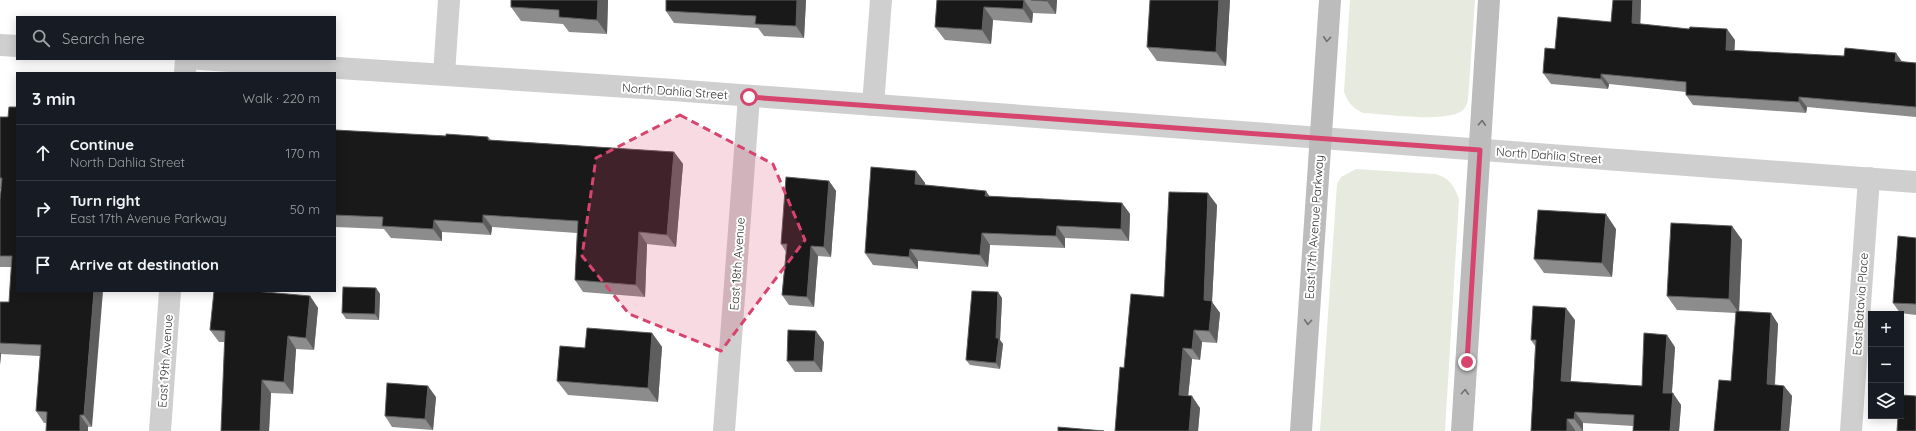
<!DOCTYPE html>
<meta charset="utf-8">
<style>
body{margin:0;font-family:Quicksand,sans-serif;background:#20242c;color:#f1f3f6}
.controls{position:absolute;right:12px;bottom:12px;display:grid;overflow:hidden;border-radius:0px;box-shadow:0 2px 10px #0003}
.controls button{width:36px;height:36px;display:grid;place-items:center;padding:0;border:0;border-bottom:1px solid #363941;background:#171b24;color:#f1f3f6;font:20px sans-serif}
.stop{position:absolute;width:12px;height:12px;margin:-9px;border:3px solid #d7456e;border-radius:50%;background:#fff}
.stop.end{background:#d7456e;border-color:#fff;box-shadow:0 1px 4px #0008}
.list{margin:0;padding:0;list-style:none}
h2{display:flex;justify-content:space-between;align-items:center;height:52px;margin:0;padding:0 16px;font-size:17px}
h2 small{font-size:13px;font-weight:400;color:#9ea1a6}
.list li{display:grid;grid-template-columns:26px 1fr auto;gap:12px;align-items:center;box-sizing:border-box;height:56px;padding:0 16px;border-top:1px solid #363941}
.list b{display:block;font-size:15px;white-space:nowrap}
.list p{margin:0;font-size:13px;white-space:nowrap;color:#9ea1a6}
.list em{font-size:13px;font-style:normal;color:#9ea1a6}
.icon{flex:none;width:22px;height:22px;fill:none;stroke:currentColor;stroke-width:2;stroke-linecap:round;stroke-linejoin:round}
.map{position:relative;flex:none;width:1916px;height:431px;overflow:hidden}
.search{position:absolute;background:#171b24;box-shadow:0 2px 10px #0003;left:16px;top:16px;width:320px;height:44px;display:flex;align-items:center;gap:10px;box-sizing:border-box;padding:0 14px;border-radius:0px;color:#9ea1a6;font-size:15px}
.panel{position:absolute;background:#171b24;box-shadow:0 2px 10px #0003;left:16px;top:72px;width:320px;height:220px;border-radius:0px}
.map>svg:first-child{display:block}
.green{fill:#e7eade}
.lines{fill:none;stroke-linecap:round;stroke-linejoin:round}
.street{stroke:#cfcfcf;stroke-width:22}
.secondary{stroke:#bcbcbc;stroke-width:22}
.wall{fill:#8c8c8c}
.shaded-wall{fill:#5e5e5e}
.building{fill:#191919;stroke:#5e5e5e}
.oneway{stroke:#707070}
.route{stroke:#d7456e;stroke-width:5}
.marked{fill:#d7456e;fill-opacity:0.2;stroke:#d7456e;stroke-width:3;stroke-dasharray:8 5;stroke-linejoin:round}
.labels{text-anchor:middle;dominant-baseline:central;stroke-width:4;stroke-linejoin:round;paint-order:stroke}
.street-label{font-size:12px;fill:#323232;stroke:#fff}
</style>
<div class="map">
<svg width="1916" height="431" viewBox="0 0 1916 431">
<rect width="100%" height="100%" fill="#fff"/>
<g class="green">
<path d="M 1350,0 L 1475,0 L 1468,100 C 1467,104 1465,109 1462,111 C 1444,123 1386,114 1363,113 C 1353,108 1348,103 1344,92 Z"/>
<path d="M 1356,169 L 1435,174 C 1449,177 1455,187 1459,200 L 1445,431 L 1320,431 L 1337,184 L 1341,177 Z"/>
</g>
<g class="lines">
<g class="street">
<path d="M 0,45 L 17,46"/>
<path d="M 200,59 L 659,89 L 1916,182"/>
<path d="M 185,73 L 186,59"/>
<path d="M 444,74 L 449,0"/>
<path d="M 873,105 L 881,0"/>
<path d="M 160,431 L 170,291"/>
<path d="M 724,431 L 749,97"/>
<path d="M 1851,431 L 1869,178"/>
</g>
<g class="secondary">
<path d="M 1301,431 L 1330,0"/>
<path d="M 1462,431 L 1489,0"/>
</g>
</g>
<g class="wall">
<path d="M 511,0 L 608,0 L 607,34 L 569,32 L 563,24 L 521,21 L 511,7 Z"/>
<path d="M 666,0 L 806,0 L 804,38 L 764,36 L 758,28 L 674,23 L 666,11 Z"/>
<path d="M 937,0 L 1057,0 L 1056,14 L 1033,13 L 1032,23 L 993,20 L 991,44 L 945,40 L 935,27 Z"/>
<path d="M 1230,0 L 1226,66 L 1157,61 L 1147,47 Z"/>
<path d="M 1641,0 L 1640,24 L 1735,40 L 1734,50 L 1916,63 L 1916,117 L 1807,107 L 1806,113 L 1693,105 L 1686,95 L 1686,92 L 1609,84 L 1608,89 L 1551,84 L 1543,73 L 1555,49 L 1611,22 Z"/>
<path d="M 0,117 L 8,117 L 17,291 L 92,427 L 44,423 L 36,411 L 40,356 L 1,354 L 0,365 L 0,302 L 9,302 L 12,267 L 0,267 L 0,200 L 1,189 L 0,189 Z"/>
<path d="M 335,130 L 446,136 L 488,137 L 491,140 L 674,152 L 683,164 L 676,247 L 647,244 L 645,297 L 583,292 L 575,280 L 577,233 L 492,227 L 491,235 L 442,232 L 442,241 L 391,238 L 384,229 L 335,227 Z"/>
<path d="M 916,171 L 925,183 L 925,185 L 989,196 L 1122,203 L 1130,214 L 1129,241 L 1065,238 L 1065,248 L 990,245 L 988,267 L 918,261 L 918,269 L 873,265 L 865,253 Z"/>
<path d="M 829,181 L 836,191 L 831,257 L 818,256 L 814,307 L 789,305 L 782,295 L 786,252 L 781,244 Z"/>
<path d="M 1217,205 L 1212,302 L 1220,313 L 1217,343 L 1202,342 L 1200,360 L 1192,359 L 1188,396 L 1200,408 L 1198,431 L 1115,431 L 1124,368 L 1164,297 Z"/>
<path d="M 1732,226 L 1742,240 L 1739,311 L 1771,313 L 1778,324 L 1775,385 L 1784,386 L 1792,396 L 1789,431 L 1714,431 L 1731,381 L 1736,313 L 1677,310 L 1667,296 Z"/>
<path d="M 1616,229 L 1612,277 L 1544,273 L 1534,259 Z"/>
<path d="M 1916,238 L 1916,315 L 1900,313 L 1893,303 Z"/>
<path d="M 376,288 L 380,294 L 379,320 L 346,319 L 342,313 Z"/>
<path d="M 310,296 L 318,308 L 314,350 L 296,349 L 293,394 L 271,393 L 269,431 L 221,431 L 225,342 L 219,342 L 210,330 Z"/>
<path d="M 1002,298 L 1000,340 L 1003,344 L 1000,369 L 970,365 L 966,360 Z"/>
<path d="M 1575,320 L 1570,381 L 1642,386 L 1675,347 L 1672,393 L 1681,405 L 1679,431 L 1633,431 L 1633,426 L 1583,423 L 1583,431 L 1531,431 L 1535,346 L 1531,340 Z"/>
<path d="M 652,333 L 662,347 L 658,402 L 568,395 L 557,381 L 585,348 Z"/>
<path d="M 824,342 L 822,372 L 795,372 L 787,361 Z"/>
<path d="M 436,397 L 433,430 L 392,427 L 385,416 Z"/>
</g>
<g class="shaded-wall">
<path d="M 598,0 L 608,0 L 607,34 L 597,20 Z"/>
<path d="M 797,0 L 806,0 L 804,38 L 796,26 Z"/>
<path d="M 1024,0 L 1033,13 L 1032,23 L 1023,9 Z"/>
<path d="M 1047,0 L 1057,0 L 1056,14 L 1047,1 Z"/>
<path d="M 1219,0 L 1230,0 L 1226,66 L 1216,52 Z"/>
<path d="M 1633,0 L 1641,0 L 1640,34 L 1632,23 Z"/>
<path d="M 984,7 L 993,20 L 991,44 L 982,30 Z"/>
<path d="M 1727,29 L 1735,40 L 1734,61 L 1726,50 Z"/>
<path d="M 1896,53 L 1903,63 L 1895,61 Z"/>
<path d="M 1601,74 L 1609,84 L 1608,89 L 1601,79 Z"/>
<path d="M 1799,97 L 1807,107 L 1806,113 L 1799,102 Z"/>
<path d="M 674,152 L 683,164 L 676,247 L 667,235 Z"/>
<path d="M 916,171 L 925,183 L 924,196 L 915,184 Z"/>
<path d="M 829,181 L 836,191 L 831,257 L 824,247 Z"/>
<path d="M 986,191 L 994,203 L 985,196 Z"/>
<path d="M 1208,193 L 1217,205 L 1212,302 L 1220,313 L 1217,343 L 1209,331 L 1204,300 Z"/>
<path d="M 1122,203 L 1130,214 L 1129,241 L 1121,229 Z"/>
<path d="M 1606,214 L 1616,229 L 1612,277 L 1602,263 Z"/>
<path d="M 483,215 L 492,227 L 491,235 L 483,223 Z"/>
<path d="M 434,220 L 442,232 L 442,241 L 433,229 Z"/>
<path d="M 1057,226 L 1065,238 L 1065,248 L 1056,236 Z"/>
<path d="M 1732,226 L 1742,240 L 1739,313 L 1729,299 Z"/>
<path d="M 639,232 L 647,244 L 645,297 L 636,285 Z"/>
<path d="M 982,233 L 990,245 L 988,267 L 980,255 Z"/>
<path d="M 811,246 L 818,256 L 814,307 L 807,297 Z"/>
<path d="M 910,249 L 918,261 L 918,269 L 909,257 Z"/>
<path d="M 376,288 L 380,294 L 379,320 L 375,314 Z"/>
<path d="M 94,291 L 103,291 L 92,427 L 84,415 Z"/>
<path d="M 998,292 L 1002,298 L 1000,340 L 1003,344 L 1000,369 L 996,363 L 996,338 Z"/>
<path d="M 310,296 L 318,308 L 314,350 L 306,338 Z"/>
<path d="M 1566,308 L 1575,320 L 1570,393 L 1561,381 Z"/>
<path d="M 1771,313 L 1778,324 L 1774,395 L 1767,384 Z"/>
<path d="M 1194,330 L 1202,342 L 1200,360 L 1192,349 Z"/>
<path d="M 816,331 L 824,342 L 822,372 L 814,361 Z"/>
<path d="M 652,333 L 662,347 L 658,402 L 648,388 Z"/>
<path d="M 1667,335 L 1675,347 L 1671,404 L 1663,393 Z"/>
<path d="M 288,336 L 296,349 L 293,394 L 284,382 Z"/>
<path d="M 1183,348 L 1192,359 L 1187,407 L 1179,395 Z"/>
<path d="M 0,352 L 1,354 L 0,365 Z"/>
<path d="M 262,380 L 271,393 L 269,431 L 260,431 Z"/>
<path d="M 428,386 L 436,397 L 433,430 L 425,419 Z"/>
<path d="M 1784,386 L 1792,396 L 1789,431 L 1781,431 Z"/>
<path d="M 1673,393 L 1681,405 L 1679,431 L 1670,431 Z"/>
<path d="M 1192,396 L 1200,408 L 1198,431 L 1189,431 Z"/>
<path d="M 1575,412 L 1583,423 L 1583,431 L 1574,419 Z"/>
<path d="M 80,415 L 88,426 L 88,431 L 80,431 Z"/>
<path d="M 1567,419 L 1575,430 L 1575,431 L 1567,431 Z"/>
</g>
<g class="building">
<path d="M 511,0 L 598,0 L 597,20 L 559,17 L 559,10 L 511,7 Z"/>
<path d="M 666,0 L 797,0 L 796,26 L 755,24 L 756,16 L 666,11 Z"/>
<path d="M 937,0 L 1024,0 L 1023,9 L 984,7 L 982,30 L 935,27 Z"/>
<path d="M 1031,0 L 1047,0 L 1047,1 Z"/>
<path d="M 1150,0 L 1219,0 L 1216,52 L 1147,47 Z"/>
<path d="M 1613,0 L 1633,0 L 1632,23 L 1689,29 L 1690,27 L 1727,29 L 1726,50 L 1844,56 L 1845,48 L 1896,53 L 1895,61 L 1916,63 L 1916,107 L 1799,97 L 1799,102 L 1686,95 L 1686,82 L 1601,74 L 1601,79 L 1543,73 L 1545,48 L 1555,49 L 1558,17 L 1611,22 Z"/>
<path d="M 9,107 L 17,107 L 17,291 L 94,291 L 84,415 L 80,415 L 80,431 L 46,431 L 47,412 L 36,411 L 41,345 L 0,343 L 0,302 L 9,302 L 12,256 L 0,256 L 0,200 L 2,178 L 0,178 L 0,117 L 8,117 Z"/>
<path d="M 335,130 L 446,136 L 446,134 L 488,137 L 488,140 L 674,152 L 667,235 L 639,232 L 636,285 L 575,280 L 578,221 L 483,215 L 483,223 L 434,220 L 433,229 L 382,226 L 383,217 L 335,215 Z"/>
<path d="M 871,167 L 916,171 L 915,184 L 986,191 L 985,196 L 1122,203 L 1121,229 L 1057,226 L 1056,236 L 982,233 L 980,255 L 910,249 L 909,257 L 865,253 Z"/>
<path d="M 786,177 L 829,181 L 824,247 L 811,246 L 807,297 L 782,295 L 787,244 L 781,244 Z"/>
<path d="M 1169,192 L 1208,193 L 1204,300 L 1212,301 L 1209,331 L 1194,330 L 1192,349 L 1183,348 L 1179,395 L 1192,396 L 1189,431 L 1115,431 L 1120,367 L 1124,368 L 1131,294 L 1164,297 Z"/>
<path d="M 1538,210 L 1606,214 L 1602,263 L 1534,259 Z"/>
<path d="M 1671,223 L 1732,226 L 1729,299 L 1667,296 Z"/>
<path d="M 1898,236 L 1916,238 L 1916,304 L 1893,303 Z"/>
<path d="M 343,287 L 376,288 L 375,314 L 342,313 Z"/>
<path d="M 214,291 L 254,291 L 310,296 L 306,338 L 288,336 L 284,382 L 262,380 L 260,431 L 221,431 L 225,331 L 210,330 Z"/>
<path d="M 972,291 L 998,292 L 996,338 L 999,338 L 996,363 L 966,360 Z"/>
<path d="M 1533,306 L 1566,308 L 1561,381 L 1642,386 L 1644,333 L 1667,335 L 1663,393 L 1673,393 L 1670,431 L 1633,431 L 1634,415 L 1575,412 L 1574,419 L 1567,419 L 1567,431 L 1531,431 L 1536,340 L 1531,340 Z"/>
<path d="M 1736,311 L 1771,313 L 1767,384 L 1784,386 L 1781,431 L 1714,431 L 1719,380 L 1731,381 Z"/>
<path d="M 587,328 L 652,333 L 648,388 L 557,381 L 560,346 L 585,348 Z"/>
<path d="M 788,330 L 816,331 L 814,361 L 787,361 Z"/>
<path d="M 387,383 L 428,386 L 425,419 L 385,416 Z"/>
<path d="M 1901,395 L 1916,396 L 1916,431 L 1897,431 L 1898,416 L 1901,416 Z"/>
<path d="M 1058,427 L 1104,431 L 1058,431 Z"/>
</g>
<defs><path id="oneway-chevron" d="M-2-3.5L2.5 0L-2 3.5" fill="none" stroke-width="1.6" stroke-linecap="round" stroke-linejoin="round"/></defs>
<g class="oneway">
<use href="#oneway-chevron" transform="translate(1327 39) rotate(94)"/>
<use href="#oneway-chevron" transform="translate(1482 123) rotate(-87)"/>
<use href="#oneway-chevron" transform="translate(1308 322) rotate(94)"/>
<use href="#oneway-chevron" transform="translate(1465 392) rotate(-86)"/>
</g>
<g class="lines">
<path class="route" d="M 749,97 L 1480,150 L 1467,362"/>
</g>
<path class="marked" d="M 680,115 L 773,164 L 805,240 L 721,351 L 629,314 L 582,256 L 596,158 Z"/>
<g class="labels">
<g class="street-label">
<text transform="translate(675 91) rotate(4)">North Dahlia Street</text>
<text transform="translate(1549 155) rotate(4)">North Dahlia Street</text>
<text transform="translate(1314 227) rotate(-86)">East 17th Avenue Parkway</text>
<text transform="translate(737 264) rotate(-86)">East 18th Avenue</text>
<text transform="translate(1860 304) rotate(-86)">East Batavia Place</text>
<text transform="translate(165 361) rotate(-86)">East 19th Avenue</text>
</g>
</g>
</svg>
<div class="controls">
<button>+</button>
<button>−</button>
<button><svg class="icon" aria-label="layers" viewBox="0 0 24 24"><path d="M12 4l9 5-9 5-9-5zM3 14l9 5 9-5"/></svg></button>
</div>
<div class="stop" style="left:749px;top:97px"></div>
<div class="stop end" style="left:1467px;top:362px"></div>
<div class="search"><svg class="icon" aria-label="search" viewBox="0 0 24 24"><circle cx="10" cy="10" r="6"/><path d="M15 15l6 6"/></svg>Search here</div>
<section class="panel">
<h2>3 min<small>Walk · 220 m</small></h2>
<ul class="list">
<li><svg class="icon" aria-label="ahead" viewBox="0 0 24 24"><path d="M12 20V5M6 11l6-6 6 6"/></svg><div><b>Continue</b><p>North Dahlia Street</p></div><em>170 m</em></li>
<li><svg class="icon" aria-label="right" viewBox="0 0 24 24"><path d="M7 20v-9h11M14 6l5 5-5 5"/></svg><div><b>Turn right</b><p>East 17th Avenue Parkway</p></div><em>50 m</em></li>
<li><svg class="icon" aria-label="arrive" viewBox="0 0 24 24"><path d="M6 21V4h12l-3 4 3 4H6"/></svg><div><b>Arrive at destination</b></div></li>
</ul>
</section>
</div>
